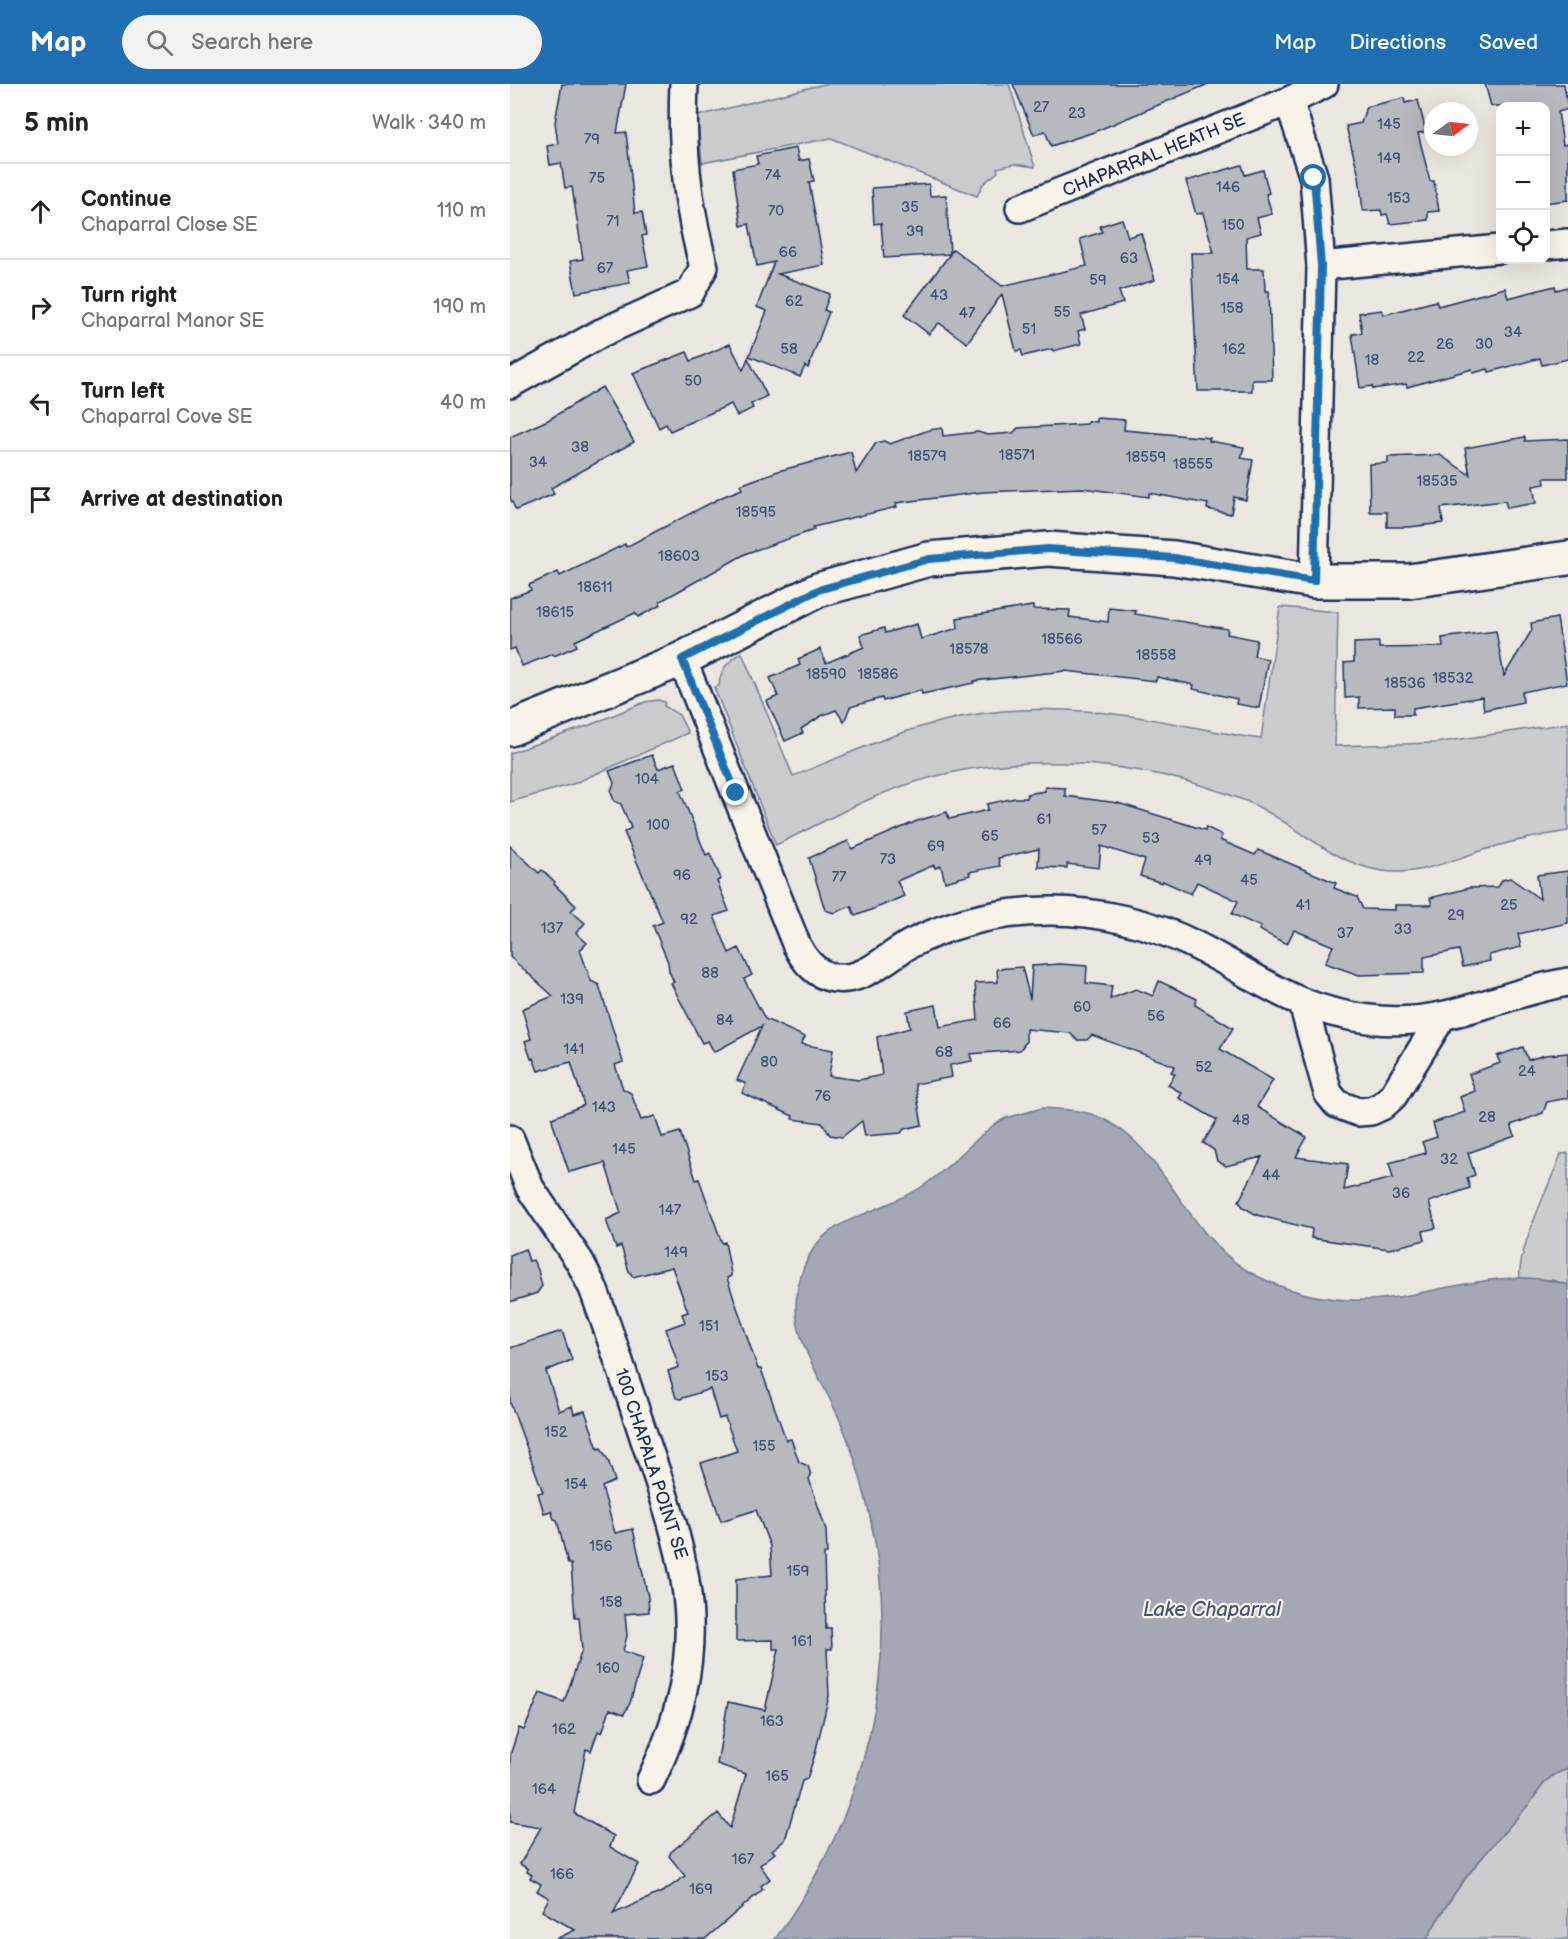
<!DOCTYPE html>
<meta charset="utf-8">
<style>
body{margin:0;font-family:"Balsamiq Sans",sans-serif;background:#f2f2f2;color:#202124}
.controls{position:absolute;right:18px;top:18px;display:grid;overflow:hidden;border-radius:12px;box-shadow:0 6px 24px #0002}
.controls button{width:54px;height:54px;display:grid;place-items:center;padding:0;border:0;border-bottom:2px solid #e0e0e0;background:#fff;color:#202124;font:30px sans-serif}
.compass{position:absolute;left:914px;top:18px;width:54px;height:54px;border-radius:50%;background:#fff;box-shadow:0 6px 24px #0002;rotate:75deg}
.stop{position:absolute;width:18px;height:18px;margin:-14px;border:4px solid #1f6fb2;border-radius:50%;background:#fff}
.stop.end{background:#1f6fb2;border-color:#fff;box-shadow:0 2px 6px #0008}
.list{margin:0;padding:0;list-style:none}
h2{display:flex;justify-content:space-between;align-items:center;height:78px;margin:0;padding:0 24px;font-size:26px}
h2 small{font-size:20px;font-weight:400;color:#757577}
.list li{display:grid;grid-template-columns:39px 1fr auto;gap:18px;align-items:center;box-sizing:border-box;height:96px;padding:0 24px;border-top:2px solid #e0e0e0}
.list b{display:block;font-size:22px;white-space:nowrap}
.list p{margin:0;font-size:20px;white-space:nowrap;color:#757577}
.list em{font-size:20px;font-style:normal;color:#757577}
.icon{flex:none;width:33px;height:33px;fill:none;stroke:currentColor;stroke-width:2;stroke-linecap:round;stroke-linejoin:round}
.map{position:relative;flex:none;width:1058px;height:1855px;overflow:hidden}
header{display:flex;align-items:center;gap:36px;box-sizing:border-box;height:84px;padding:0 30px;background:#1f6fb2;color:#fff}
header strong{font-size:28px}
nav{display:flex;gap:33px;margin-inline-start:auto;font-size:21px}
.search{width:420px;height:54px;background:#f2f2f2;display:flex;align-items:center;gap:15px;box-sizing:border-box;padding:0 21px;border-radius:33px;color:#757577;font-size:22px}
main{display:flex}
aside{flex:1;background:#fff}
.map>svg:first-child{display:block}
.green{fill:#cbcccd;stroke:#737e96;stroke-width:1.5}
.water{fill:#a3a8b4;stroke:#6d7892;stroke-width:1.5}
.building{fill:#b6babf;stroke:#1b2f5e;stroke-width:1.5}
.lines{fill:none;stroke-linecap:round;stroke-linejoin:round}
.minor-casing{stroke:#1b2f5e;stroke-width:32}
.tertiary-casing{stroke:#1b2f5e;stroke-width:38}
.minor{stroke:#f7f3e8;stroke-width:27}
.tertiary{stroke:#f7f3e8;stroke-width:33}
.route{stroke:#1f6fb2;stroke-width:8}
.labels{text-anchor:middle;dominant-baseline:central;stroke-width:4.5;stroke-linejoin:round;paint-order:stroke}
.number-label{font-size:15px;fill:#425276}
.street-label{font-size:18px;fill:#1b2f5e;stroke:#f7f3e8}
.water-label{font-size:20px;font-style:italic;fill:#445378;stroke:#f7f3e8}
</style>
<header>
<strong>Map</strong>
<div class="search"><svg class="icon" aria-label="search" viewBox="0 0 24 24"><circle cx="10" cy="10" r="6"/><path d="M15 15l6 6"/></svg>Search here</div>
<nav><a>Map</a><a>Directions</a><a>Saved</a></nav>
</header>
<main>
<aside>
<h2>5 min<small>Walk · 340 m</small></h2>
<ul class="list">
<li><svg class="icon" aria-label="ahead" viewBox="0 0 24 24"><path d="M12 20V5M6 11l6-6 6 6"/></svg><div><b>Continue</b><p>Chaparral Close SE</p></div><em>110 m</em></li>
<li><svg class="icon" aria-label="right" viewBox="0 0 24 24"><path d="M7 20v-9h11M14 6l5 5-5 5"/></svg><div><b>Turn right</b><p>Chaparral Manor SE</p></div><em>190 m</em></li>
<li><svg class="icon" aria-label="left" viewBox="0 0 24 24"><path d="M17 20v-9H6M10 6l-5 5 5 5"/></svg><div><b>Turn left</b><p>Chaparral Cove SE</p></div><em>40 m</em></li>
<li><svg class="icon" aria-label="arrive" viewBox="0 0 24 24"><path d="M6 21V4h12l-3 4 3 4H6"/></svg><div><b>Arrive at destination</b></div></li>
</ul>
</aside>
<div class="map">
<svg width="1058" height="1855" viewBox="0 0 1058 1855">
<rect width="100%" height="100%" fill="#eae7e0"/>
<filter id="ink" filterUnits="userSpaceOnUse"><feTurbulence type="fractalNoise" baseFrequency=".0167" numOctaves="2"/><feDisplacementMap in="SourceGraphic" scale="12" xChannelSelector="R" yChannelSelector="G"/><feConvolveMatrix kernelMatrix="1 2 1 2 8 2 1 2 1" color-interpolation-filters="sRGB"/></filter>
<g filter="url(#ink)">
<g class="green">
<path d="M 314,0 L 499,0 L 525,83 L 504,80 L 487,84 L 488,88 L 473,100 L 467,112 L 321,54 L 192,79 L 187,32 Z"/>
<path d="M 770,523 L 828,528 L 825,662 L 925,659 L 1058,639 L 1058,747 C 1034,751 1010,755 987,762 C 950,772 911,793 873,787 C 820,780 784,737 736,717 C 631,675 502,664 393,702 C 349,717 308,741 266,761 L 204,603 L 209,602 C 210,585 218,577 232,569 L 283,692 C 332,673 381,649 433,637 C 492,622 561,623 620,632 C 664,638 707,649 751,655 Z"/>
<path d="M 148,616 L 155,618 L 154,622 L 169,631 L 178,649 L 63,700 L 0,718 L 0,669 L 80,641 L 135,618 Z"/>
<path d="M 1058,1069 L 1058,1201 L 1042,1196 L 1010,1194 C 1007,1166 1040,1100 1051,1070 Z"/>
<path d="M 1058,1685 L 1058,1855 L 917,1855 C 945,1802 974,1771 1013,1727 C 1031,1708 1031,1693 1058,1685 Z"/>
</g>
<path class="water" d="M 532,1024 C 548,1025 565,1025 581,1030 C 657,1056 672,1155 747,1192 C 791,1214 839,1221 888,1213 C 943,1204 1003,1183 1058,1201 L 1058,1685 C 1031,1693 1031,1708 1013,1727 C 973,1772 945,1801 917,1855 L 265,1855 C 354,1733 394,1583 360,1433 C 353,1402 344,1370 332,1341 C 306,1279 262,1236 302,1167 C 318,1140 351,1132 378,1120 C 389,1115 403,1109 413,1102 C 439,1085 460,1059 485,1040 L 496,1034 Z"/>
<g class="building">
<path d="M 52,0 L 116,0 L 107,49 L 116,48 L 125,129 L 132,128 L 136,151 L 132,152 L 138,182 L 117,186 L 120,199 L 66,209 L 60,177 L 73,175 L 62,103 L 55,104 L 51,79 L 40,81 L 37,62 L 48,60 L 45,38 Z"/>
<path d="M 503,0 L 696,0 L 696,1 L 584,48 L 541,62 L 535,47 L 524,51 Z"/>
<path d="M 975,0 L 1054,0 L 1058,25 L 1048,28 L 1053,61 L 1058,60 L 1058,116 L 1035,119 L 1035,22 L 981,22 Z"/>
<path d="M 894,14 L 895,19 L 908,16 L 916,48 L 908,49 L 920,97 L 924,97 L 929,127 L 918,128 L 918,136 L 880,140 L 877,130 L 872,131 L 871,126 L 853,127 L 849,92 L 836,42 L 851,39 L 856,23 Z"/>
<path d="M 286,64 L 289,77 L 299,75 L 304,97 L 299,98 L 314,181 L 268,190 L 320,210 L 314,226 L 319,228 L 298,284 L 295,282 L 290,293 L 239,272 L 257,227 L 247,223 L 264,178 L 247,182 L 239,140 L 231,142 L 223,85 L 248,80 L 246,72 Z"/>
<path d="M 732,81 L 735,91 L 753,86 L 759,109 L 756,110 L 762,130 L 747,134 L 751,149 L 736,153 L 737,185 L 754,185 L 755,207 L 759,207 L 762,296 L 742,296 L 742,307 L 688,307 L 681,169 L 704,169 L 693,129 L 686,130 L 676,97 Z"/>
<path d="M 419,100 L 420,112 L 436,111 L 440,169 L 443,165 L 492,202 L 577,182 L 570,155 L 592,148 L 590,142 L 612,135 L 618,153 L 631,149 L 645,196 L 609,207 L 613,219 L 571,231 L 575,245 L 568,247 L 571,260 L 543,267 L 542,265 L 513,272 L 511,266 L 506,267 L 492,210 L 457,259 L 429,239 L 419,250 L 394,231 L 440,170 L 374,174 L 371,139 L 364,140 L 362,104 Z"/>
<path d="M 1045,202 L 1046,206 L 1058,203 L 1058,275 L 1032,281 L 1030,274 L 979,288 L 978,285 L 963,289 L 962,285 L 897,303 L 896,300 L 863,305 L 862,302 L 850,304 L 842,250 L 852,249 L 849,229 L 872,226 L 873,231 L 926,217 L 928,222 L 995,204 L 998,214 Z"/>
<path d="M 220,260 L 233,286 L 238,274 L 257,312 L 241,320 L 243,324 L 227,332 L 221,320 L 160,347 L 156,340 L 149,344 L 123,289 L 177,268 L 181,277 Z"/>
<path d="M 92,303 L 124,358 L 41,404 L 44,410 L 6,426 L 0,414 L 0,353 L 38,336 Z"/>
<path d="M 586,334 L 615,336 L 614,346 L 700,354 L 699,357 L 734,363 L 731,374 L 743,376 L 736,416 L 724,413 L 721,430 L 697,425 L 698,420 L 639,409 L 639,413 L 572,404 L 473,408 L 386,419 L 387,423 L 303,443 L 304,446 L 237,469 L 149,518 L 151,521 L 128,533 L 125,529 L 65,557 L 67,562 L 44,572 L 43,570 L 12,582 L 5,564 L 0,566 L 0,514 L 21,506 L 19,501 L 48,488 L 50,492 L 115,460 L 116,463 L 212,413 L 232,405 L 230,401 L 268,387 L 341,368 L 346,389 L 366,359 L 374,357 L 380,360 L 419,346 L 432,344 L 433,352 L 468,348 L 477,351 L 503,349 L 508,344 L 577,340 L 577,337 L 586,338 Z"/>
<path d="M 1015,353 L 1015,357 L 1058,355 L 1058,394 L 1034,394 L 1035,400 L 1023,402 L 1026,419 L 997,424 L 995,417 L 931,424 L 933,439 L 899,443 L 877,443 L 877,428 L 860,428 L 859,380 L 878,379 L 878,373 L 930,371 L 960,391 L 955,364 Z"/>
<path d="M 523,522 L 523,525 L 560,526 L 559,533 L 598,538 L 599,524 L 626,527 L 625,530 L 718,545 L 717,550 L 747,556 L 744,572 L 758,575 L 749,624 L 726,620 L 727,615 L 683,605 L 684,601 L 647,593 L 646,597 L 555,587 L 464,597 L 464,599 L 412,610 L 411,606 L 373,617 L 372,614 L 340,623 L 334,638 L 326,626 L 311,632 L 291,645 L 293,649 L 275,657 L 257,617 L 268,612 L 260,594 L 290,581 L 288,575 L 310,565 L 316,579 L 354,563 L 350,551 L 374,544 L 375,549 L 407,540 L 411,555 L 448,544 L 447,534 Z"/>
<path d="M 1047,534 L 1057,599 L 1012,608 L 1013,618 L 974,626 L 972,613 L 903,624 L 903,631 L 885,631 L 885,623 L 849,624 L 849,613 L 835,614 L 834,579 L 844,578 L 844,559 L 869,558 L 869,564 L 933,563 L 932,554 L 986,547 L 994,592 L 1022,546 L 1021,539 Z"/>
<path d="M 142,671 L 148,685 L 165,679 L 175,705 L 170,707 L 196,771 L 200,769 L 211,795 L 207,797 L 219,827 L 204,832 L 219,869 L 229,864 L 242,891 L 234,895 L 255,935 L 295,953 L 291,960 L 323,966 L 319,992 L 349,996 L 372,991 L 367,953 L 400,944 L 397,927 L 426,921 L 430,943 L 468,936 L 465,899 L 488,898 L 487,885 L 512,883 L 520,915 L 522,882 L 550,880 L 577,882 L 576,899 L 602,902 L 600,915 L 626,905 L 643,912 L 649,897 L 687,915 L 685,921 L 723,944 L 710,965 L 763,996 L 747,1023 L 797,1053 L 786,1073 L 838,1080 L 834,1106 L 883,1094 L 879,1079 L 916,1069 L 912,1058 L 927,1053 L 923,1039 L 955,1028 L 950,1013 L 965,1007 L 959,990 L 990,979 L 987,972 L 1013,963 L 1018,976 L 1035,971 L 1058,969 L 1058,1014 L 1037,1018 L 1033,1029 L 1001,1041 L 1005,1052 L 958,1069 L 965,1091 L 957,1094 L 960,1104 L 919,1118 L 926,1144 L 913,1147 L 915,1156 L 879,1165 L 801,1154 L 802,1145 L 747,1131 L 733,1123 L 729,1117 L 752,1073 L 716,1082 L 707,1077 L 704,1066 L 693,1059 L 707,1036 L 669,1014 L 672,1009 L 658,1001 L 665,990 L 661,988 L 665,982 L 582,951 L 577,956 L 567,956 L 560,949 L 516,945 L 516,958 L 510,966 L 460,970 L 462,977 L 440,981 L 442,993 L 405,1000 L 412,1041 L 394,1045 L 391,1049 L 355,1052 L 352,1037 L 332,1053 L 320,1051 L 312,1039 L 282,1035 L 283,1032 L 232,1009 L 236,1000 L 227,996 L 252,942 L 204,968 L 198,957 L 192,959 L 161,899 L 164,898 L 159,887 L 158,878 L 143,842 L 153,838 L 114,748 L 121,744 L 111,720 L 104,717 L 101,707 L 104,699 L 99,687 Z"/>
<path d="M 535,703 L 555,704 L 555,712 L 608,719 L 695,746 L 696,743 L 712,751 L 710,756 L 745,771 L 748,766 L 826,799 L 824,804 L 847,813 L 853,825 L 885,826 L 885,821 L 922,821 L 920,814 L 959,804 L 988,803 L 992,796 L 1000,794 L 1030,815 L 1027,791 L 1058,787 L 1058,839 L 1008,850 L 1011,863 L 979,871 L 980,877 L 953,883 L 949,866 L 914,873 L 914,889 L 849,891 L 815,879 L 823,862 L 784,846 L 777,860 L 749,846 L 751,843 L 722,830 L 728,817 L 687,798 L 681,810 L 653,797 L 652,799 L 630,792 L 635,776 L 591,762 L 589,784 L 557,780 L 557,784 L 528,783 L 529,765 L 488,774 L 490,782 L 459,788 L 460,791 L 435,798 L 431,782 L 425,784 L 424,781 L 387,797 L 394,812 L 371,822 L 345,832 L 341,822 L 324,829 L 315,826 L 299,774 L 338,757 L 342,765 L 407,737 L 437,728 L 439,735 L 478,726 L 477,720 L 505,714 L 517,714 L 517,710 L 535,707 Z"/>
<path d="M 0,762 L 29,789 L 32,786 L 45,798 L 44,800 L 66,822 L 61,827 L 75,839 L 66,849 L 77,859 L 70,866 L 81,897 L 89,901 L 113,978 L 105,981 L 113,1005 L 121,1009 L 131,1036 L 145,1032 L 152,1053 L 170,1048 L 186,1096 L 189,1095 L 212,1159 L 215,1158 L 221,1189 L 221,1192 L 217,1194 L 248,1285 L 251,1285 L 276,1356 L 281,1355 L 289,1378 L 298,1382 L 301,1391 L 299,1395 L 316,1446 L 317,1470 L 314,1470 L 316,1545 L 321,1544 L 322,1565 L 317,1565 L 319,1612 L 305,1670 L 297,1695 L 292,1697 L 275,1756 L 262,1766 L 265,1769 L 250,1781 L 260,1795 L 251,1802 L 253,1805 L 195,1855 L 46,1855 L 65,1846 L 32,1827 L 39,1814 L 27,1807 L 31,1800 L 20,1794 L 22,1791 L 17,1788 L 18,1785 L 10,1780 L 31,1743 L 0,1738 L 0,1671 L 9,1644 L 14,1646 L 30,1609 L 54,1618 L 72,1566 L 69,1533 L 65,1533 L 61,1480 L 58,1480 L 47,1436 L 44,1435 L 41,1427 L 34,1429 L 28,1409 L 33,1408 L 0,1318 L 0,1264 L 52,1247 L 62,1276 L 36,1287 L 49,1327 L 62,1322 L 64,1330 L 75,1327 L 88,1365 L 91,1364 L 98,1376 L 105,1397 L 92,1403 L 105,1449 L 123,1445 L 138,1513 L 139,1528 L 115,1530 L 117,1552 L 113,1567 L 133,1574 L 120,1619 L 114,1630 L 100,1625 L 92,1649 L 88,1647 L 81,1667 L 76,1665 L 64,1729 L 104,1752 L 100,1763 L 129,1780 L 103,1830 L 154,1807 L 175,1792 L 159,1772 L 161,1768 L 208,1729 L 220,1744 L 236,1690 L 207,1680 L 218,1618 L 255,1626 L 269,1565 L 263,1565 L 263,1556 L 226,1557 L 226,1495 L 262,1491 L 260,1462 L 246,1426 L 211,1437 L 191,1379 L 227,1367 L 215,1333 L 209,1335 L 200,1305 L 170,1315 L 166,1314 L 158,1287 L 169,1283 L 156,1245 L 175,1238 L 172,1230 L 178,1228 L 162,1183 L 123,1193 L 119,1187 L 111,1162 L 106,1164 L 96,1136 L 111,1129 L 95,1079 L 59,1088 L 43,1040 L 42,1034 L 74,1021 L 61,978 L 28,987 L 23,974 L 21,975 L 15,957 L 21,955 L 12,925 L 43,912 L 0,873 Z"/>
<path d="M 15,1165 L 19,1177 L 23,1176 L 28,1186 L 32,1202 L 27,1209 L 0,1218 L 0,1171 Z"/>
</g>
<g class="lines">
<g class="minor-casing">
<g id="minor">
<path d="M 814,0 L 779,17 L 804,94 L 811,182 L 990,165"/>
<path d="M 510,124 L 779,17"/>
<path d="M 1036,161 L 1058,159"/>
<path d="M 0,300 L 91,249 L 180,209 L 194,183 C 177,122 171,64 174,0"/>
<path d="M 804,497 L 811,182"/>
<path d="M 172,575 L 287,862 C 297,881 312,897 336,894 C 359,892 380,871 400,860 C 443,838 492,827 540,827 C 589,827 641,839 685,861 C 749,893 783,926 859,935 C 935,945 987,910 1058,898"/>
<path d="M 793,920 L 818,1009 L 827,1020 L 848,1028 L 861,1027 L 872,1022 L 883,1012 L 931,934"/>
<path d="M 0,1055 L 20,1104 L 70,1178 L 83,1204 C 102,1255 119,1307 136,1359 C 181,1488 203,1566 141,1696"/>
</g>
</g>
<g class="tertiary-casing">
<path id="tertiary" d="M 0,645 L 172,575 L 308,506 L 419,475 L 538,465 L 664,474 L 804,497 L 899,497 L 1058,474"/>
</g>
<use href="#minor" class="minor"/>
<use href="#tertiary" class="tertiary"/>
</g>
</g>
<g class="lines" filter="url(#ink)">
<path class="route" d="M 226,709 L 172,575 L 308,506 L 419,475 L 538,465 L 664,474 L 804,497 L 811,182 L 804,94"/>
</g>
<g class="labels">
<g class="number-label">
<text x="531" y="23">27</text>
<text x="567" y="29">23</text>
<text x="879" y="40">145</text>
<text x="82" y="55">79</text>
<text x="879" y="74">149</text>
<text x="263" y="91">74</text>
<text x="87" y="94">75</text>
<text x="718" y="103">146</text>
<text x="889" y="114">153</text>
<text x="400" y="123">35</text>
<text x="266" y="127">70</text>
<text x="103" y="137">71</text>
<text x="723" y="141">150</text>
<text x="405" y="147">39</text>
<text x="278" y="168">66</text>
<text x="619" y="174">63</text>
<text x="95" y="184">67</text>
<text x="718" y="195">154</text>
<text x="588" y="196">59</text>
<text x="429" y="211">43</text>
<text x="284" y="217">62</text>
<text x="722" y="224">158</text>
<text x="552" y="228">55</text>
<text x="457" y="229">47</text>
<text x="519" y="245">51</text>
<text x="1003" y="248">34</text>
<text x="935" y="260">26</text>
<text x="974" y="260">30</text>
<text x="279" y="265">58</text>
<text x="724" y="265">162</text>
<text x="906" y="273">22</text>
<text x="862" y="276">18</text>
<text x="183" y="297">50</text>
<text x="70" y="363">38</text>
<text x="507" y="371">18571</text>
<text x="417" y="372">18579</text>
<text x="636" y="373">18559</text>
<text x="28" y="378">34</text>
<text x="683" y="380">18555</text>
<text x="927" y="397">18535</text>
<text x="246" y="428">18595</text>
<text x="169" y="472">18603</text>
<text x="85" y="503">18611</text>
<text x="45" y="528">18615</text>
<text x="552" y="555">18566</text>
<text x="459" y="565">18578</text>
<text x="646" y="571">18558</text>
<text x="316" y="590">18590</text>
<text x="368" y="590">18586</text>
<text x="943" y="594">18532</text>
<text x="895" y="599">18536</text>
<text x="137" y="695">104</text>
<text x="534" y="735">61</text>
<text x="148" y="741">100</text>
<text x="589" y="746">57</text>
<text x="480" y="752">65</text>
<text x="641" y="754">53</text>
<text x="426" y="762">69</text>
<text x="378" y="775">73</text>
<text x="693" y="776">49</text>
<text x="172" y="791">96</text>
<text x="329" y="793">77</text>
<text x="739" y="796">45</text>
<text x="793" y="821">41</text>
<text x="999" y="821">25</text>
<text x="946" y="831">29</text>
<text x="179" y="835">92</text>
<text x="42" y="844">137</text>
<text x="893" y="845">33</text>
<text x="835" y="849">37</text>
<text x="200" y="889">88</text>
<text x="62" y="915">139</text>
<text x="572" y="923">60</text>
<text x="646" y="932">56</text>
<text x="215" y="936">84</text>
<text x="492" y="939">66</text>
<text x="64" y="965">141</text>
<text x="434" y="968">68</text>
<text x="259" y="978">80</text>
<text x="694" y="983">52</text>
<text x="1017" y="987">24</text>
<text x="313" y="1012">76</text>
<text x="94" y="1023">143</text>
<text x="977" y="1033">28</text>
<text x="731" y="1036">48</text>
<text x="114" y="1065">145</text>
<text x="939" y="1075">32</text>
<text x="761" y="1091">44</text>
<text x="891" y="1109">36</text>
<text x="160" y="1126">147</text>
<text x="166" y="1168">149</text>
<text x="199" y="1242">151</text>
<text x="207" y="1292">153</text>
<text x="46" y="1348">152</text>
<text x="254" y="1362">155</text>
<text x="66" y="1400">154</text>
<text x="91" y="1462">156</text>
<text x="288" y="1487">159</text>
<text x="101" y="1518">158</text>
<text x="292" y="1557">161</text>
<text x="98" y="1584">160</text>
<text x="262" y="1637">163</text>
<text x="54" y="1645">162</text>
<text x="267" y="1692">165</text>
<text x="34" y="1705">164</text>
<text x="233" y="1775">167</text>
<text x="52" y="1790">166</text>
<text x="191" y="1805">169</text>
</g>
<g class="street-label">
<text transform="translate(644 71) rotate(-22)">CHAPARRAL HEATH SE</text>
<text transform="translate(141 1380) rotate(72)">100 CHAPALA POINT SE</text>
</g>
<g class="water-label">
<text x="702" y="1526">Lake Chaparral</text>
</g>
</g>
</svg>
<div class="controls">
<button>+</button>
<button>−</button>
<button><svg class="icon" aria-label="locate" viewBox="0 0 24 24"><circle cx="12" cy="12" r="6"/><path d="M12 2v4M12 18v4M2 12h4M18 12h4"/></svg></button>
</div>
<svg class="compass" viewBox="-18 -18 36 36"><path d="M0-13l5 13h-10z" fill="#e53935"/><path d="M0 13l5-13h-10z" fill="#757577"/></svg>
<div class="stop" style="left:804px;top:94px"></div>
<div class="stop end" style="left:226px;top:709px"></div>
</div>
</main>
